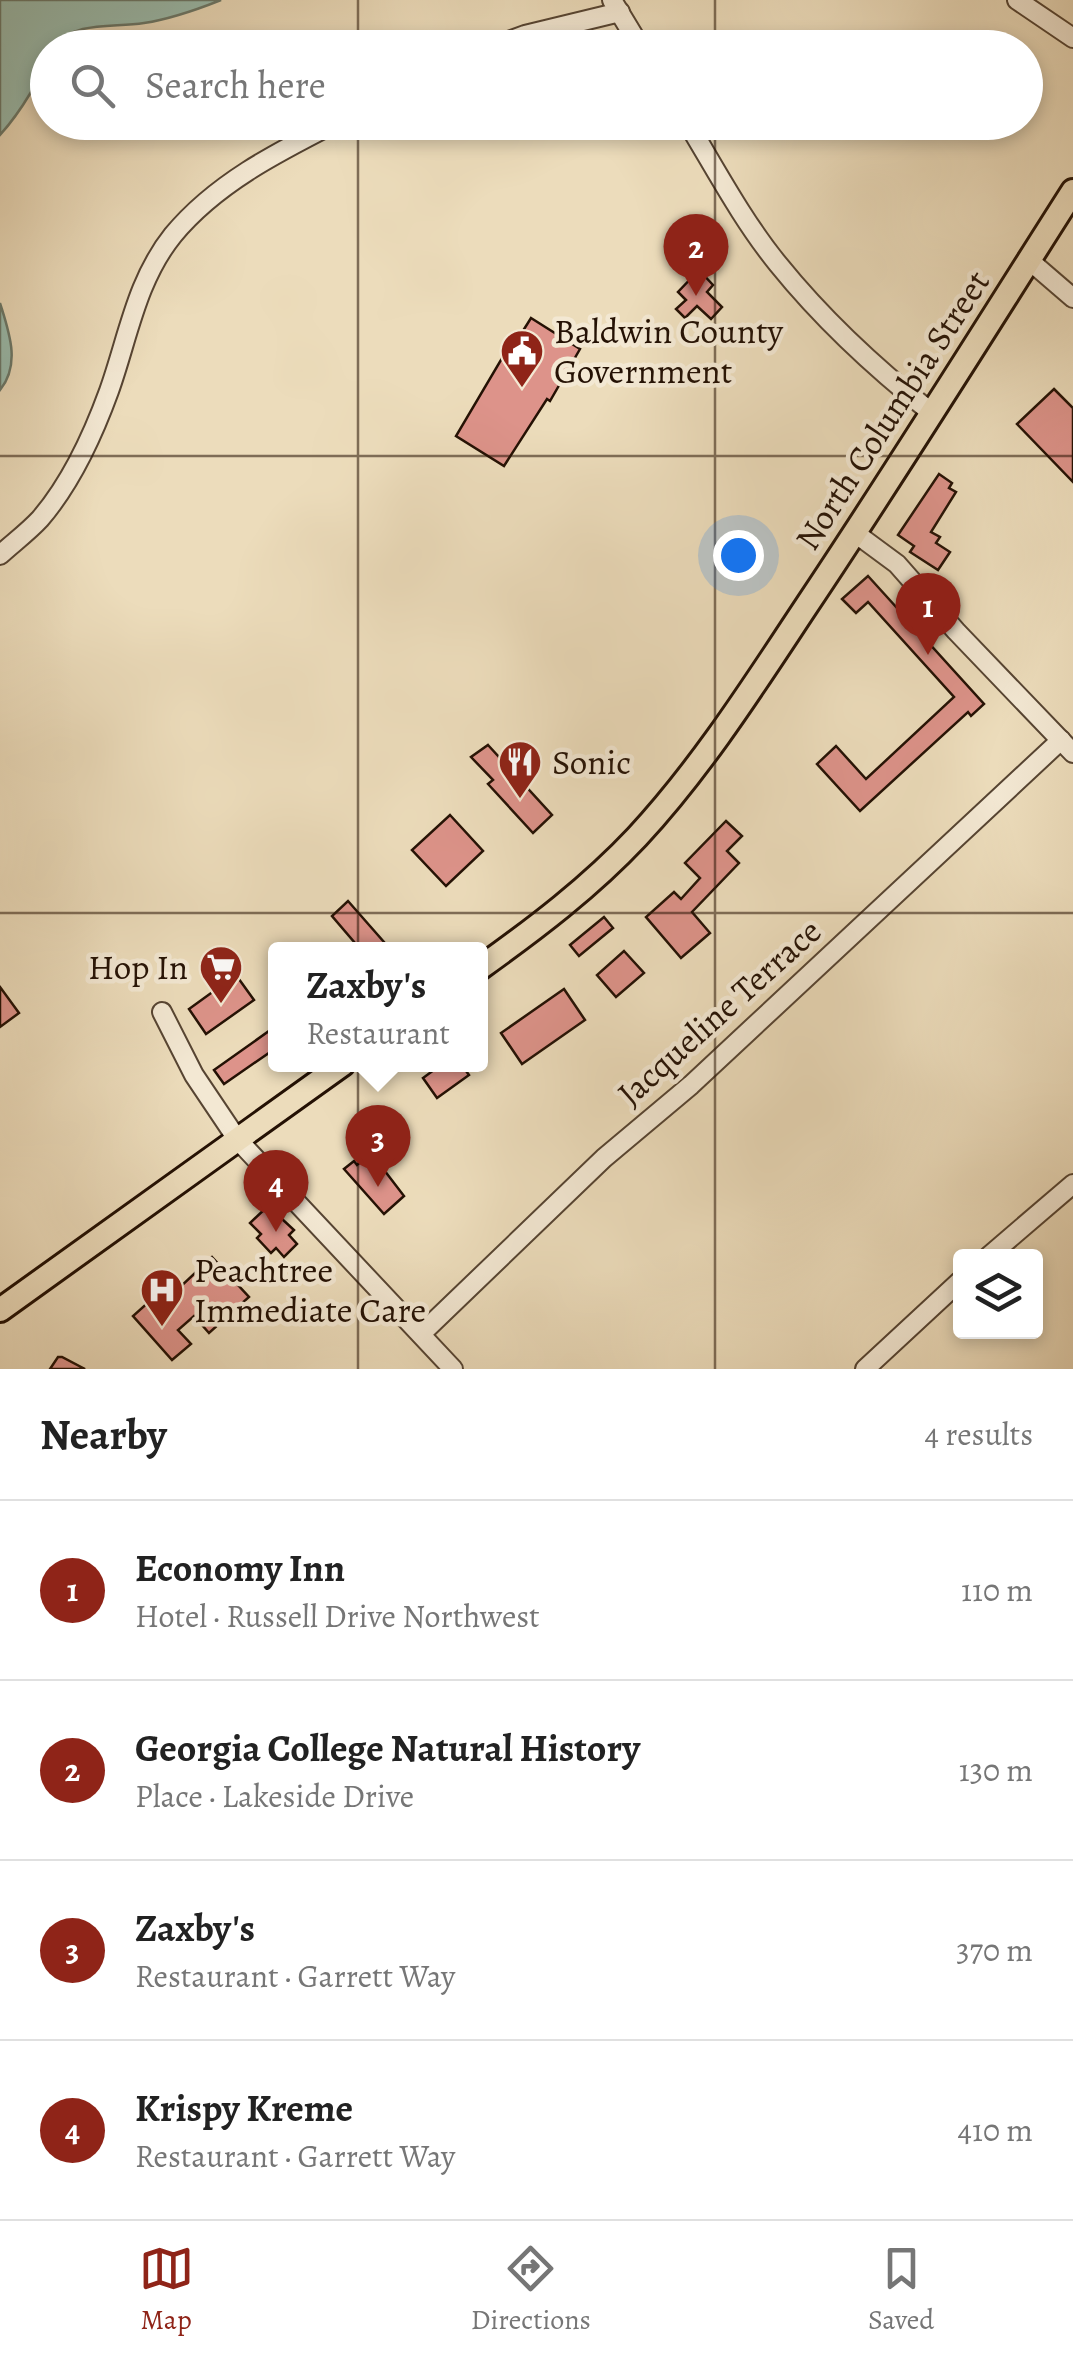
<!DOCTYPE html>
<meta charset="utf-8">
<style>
body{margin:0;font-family:Alegreya,serif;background:#f2f2f2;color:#222}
.controls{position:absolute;right:30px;bottom:30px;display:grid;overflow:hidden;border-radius:10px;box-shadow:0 5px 15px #0003}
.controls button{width:90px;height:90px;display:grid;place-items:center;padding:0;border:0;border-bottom:2px solid #e0e0e0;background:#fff;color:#222;font:50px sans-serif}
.you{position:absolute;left:738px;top:555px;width:35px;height:35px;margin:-25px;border:8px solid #fff;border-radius:50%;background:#1a73e8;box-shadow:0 0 0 15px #1a73e833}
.badge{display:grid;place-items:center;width:65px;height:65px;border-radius:50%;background:#8f2418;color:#fff;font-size:32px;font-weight:700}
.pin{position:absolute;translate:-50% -82px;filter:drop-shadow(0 2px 5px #0008)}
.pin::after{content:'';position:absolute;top:52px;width:35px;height:30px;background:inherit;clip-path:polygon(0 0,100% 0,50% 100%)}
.popup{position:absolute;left:268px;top:942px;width:220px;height:130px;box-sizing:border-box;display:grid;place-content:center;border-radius:10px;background:#fff;filter:drop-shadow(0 2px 8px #0005);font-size:32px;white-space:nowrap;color:#767676}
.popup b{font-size:38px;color:#222}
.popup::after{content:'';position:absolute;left:50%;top:100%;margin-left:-20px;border:20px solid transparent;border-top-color:#fff}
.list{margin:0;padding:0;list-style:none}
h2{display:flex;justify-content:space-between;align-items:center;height:130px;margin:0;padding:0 40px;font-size:42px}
h2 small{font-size:32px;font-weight:400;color:#767676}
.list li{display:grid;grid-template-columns:65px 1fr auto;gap:30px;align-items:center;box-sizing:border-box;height:180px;padding:0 40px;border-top:2px solid #e0e0e0}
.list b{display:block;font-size:38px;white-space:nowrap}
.list p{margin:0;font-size:32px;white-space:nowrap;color:#767676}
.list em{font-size:32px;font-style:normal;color:#767676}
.icon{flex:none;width:55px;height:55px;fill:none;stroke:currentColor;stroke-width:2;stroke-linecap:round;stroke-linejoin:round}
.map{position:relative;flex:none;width:1073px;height:1369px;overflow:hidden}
.search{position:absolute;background:#fff;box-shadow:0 5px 15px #0003;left:30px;right:30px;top:30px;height:110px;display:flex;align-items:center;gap:25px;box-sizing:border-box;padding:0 35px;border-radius:55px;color:#767676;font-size:38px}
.sheet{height:850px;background:#fff}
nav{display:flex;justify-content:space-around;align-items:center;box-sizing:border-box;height:140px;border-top:2px solid #e0e0e0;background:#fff;font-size:28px;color:#767676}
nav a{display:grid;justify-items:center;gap:5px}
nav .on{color:#8f2418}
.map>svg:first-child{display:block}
.water{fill:#99bcae;stroke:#6a786a;stroke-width:2.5}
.building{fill:#dd938a;stroke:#241104;stroke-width:2.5}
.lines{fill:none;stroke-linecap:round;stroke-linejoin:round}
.minor-casing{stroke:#564432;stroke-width:22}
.major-casing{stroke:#241104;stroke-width:28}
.minor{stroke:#f3e8d3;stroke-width:18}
.major{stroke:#ecdcbb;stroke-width:22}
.grid{fill:none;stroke:#241104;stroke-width:2.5;stroke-opacity:0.55}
.labels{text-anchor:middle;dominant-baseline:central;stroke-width:9;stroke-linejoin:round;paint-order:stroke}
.poi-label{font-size:35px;fill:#241104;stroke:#f3e8d3;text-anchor:start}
.street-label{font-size:35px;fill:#241104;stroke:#f3e8d3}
</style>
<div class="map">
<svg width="1073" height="1369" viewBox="0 0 1073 1369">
<rect width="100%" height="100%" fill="#ecdcbb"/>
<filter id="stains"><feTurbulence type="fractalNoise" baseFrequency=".002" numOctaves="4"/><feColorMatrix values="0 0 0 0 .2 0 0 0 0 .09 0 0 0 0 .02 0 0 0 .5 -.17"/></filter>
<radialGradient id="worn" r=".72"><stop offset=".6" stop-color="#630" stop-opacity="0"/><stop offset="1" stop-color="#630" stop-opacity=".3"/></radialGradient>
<g class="water">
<path d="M 0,0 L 221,0 C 196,10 170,19 144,23 C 111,28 77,20 53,47 L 48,48 C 47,73 17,116 0,135 Z"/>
<path d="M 0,303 C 9,332 21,364 0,390 Z"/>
</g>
<g class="building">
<path d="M 699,270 L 713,285 L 707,292 L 722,307 L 711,319 L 697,306 L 685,318 L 676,309 L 686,300 L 678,292 Z"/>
<path d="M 531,318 L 580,349 L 550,401 L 547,399 L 504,466 L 456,436 L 508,348 L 511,350 Z"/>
<path d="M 1054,389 L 1073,408 L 1073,482 L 1017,424 Z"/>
<path d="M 939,474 L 952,483 L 949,488 L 956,492 L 931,532 L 940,537 L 936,543 L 950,552 L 938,570 L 910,552 L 914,546 L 898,535 Z"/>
<path d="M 868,576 L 984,704 L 971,716 L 968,712 L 860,811 L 817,764 L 836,746 L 866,779 L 954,697 L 868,602 L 856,613 L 842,599 Z"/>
<path d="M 488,745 L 552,815 L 533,833 L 488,784 L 493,780 L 471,757 Z"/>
<path d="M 450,815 L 483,851 L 446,886 L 412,850 Z"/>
<path d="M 726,821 L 742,836 L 727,851 L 739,863 L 692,912 L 710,933 L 681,958 L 646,917 L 674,892 L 681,899 L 700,878 L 685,863 Z"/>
<path d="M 348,901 L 391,950 L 361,950 L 332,916 Z"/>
<path d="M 604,917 L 613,928 L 579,956 L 570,945 Z"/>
<path d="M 624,951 L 644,973 L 616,997 L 597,975 Z"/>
<path d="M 236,975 L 254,1000 L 206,1034 L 189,1009 Z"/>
<path d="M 0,987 L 19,1013 L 0,1027 Z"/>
<path d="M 564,989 L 585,1020 L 522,1064 L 501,1033 Z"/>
<path d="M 276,1026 L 276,1048 L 224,1084 L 214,1070 Z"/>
<path d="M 442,1064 L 461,1064 L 469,1075 L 437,1098 L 423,1078 Z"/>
<path d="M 365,1158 L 369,1163 L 372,1161 L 381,1166 L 404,1196 L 384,1214 L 344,1169 L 354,1161 L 357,1165 Z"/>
<path d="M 268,1206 L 294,1230 L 289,1235 L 297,1244 L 284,1257 L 276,1248 L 271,1253 L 257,1238 L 261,1234 L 250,1223 Z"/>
<path d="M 212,1257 L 249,1297 L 209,1333 L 194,1316 L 178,1330 L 191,1344 L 172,1360 L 133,1316 L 152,1299 L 159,1307 Z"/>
<path d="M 58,1357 L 62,1357 L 85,1369 L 50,1369 Z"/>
</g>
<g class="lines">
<g class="minor-casing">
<g id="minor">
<path d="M 612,0 L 641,48"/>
<path d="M 1017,0 L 1073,38"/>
<path d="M 490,48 L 525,35 L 620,12"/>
<path d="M 687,122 C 716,170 743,221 778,264 C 824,321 875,368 932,413"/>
<path d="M 1030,261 L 1073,298"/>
<path d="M 855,533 L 897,564 L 956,631 L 1073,753"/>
<path d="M 0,555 C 13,543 28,532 40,519 C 71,483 93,435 109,391 C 128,338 136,281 173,235 C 216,183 278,152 337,122"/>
<path d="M 162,1012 L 194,1075 L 237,1139 L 453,1369"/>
<path d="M 989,1256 L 1073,1184"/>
<path d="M 421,1334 L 604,1158 L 691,1085 L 1061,740"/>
<path d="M 865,1369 L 960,1281"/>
</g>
</g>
<g class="major-casing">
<g id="major">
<path d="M 480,968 C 536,928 590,887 637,837 C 702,767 754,685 807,605 C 898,469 985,329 1073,191"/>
<path d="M 0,1310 L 343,1064"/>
</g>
</g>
<use href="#minor" class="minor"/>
<use href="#major" class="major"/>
</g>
<path class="grid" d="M 358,0 L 358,48M 715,0 L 715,48M 358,122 L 358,1369M 715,122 L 715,1369M 0,456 L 1073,456M 0,913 L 1073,913"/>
<defs>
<g id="civic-pin" transform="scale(2.25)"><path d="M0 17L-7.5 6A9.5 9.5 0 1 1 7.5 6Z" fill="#8f2418" stroke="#f3e8d3"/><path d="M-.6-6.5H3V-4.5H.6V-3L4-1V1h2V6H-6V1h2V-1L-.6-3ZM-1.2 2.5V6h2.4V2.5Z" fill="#fff"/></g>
<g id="restaurant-pin" transform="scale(2.25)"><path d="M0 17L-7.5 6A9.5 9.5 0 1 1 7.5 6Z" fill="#8f2418" stroke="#f3e8d3"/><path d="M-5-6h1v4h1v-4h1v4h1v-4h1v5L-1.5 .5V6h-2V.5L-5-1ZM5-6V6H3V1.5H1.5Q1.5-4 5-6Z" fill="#fff"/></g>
<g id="supermarket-pin" transform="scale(2.25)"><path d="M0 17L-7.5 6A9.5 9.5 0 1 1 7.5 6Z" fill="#8f2418" stroke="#f3e8d3"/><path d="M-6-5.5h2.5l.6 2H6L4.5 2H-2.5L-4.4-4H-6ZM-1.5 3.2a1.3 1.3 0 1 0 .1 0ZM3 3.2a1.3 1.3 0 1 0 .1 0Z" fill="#fff"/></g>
<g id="hospital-pin" transform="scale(2.25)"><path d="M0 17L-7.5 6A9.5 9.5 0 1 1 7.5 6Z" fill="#8f2418" stroke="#f3e8d3"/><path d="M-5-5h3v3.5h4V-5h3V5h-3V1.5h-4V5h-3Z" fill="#fff"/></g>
</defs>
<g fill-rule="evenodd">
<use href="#civic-pin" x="522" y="351"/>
<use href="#restaurant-pin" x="520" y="762"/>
<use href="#supermarket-pin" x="221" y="967"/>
<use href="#hospital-pin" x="162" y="1290"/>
</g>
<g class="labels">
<g class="poi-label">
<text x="554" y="331">Baldwin County<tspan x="554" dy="40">Government</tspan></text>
<text x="552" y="762">Sonic</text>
<text x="188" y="967" text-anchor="end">Hop In</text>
<text x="194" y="1270">Peachtree<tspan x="194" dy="40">Immediate Care</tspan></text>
</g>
<g class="street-label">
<text transform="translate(892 410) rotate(-57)">North Columbia Street</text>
<text transform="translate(719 1012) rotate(-42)">Jacqueline Terrace</text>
</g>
</g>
<rect width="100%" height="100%" filter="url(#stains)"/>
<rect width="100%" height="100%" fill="url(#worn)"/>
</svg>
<div class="controls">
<button><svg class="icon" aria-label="layers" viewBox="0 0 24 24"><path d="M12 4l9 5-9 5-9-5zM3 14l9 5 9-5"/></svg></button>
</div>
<div class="you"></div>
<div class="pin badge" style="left:928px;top:655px">1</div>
<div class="pin badge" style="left:696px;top:296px">2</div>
<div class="pin badge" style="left:378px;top:1187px">3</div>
<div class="popup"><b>Zaxby's</b>Restaurant</div>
<div class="pin badge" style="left:276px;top:1232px">4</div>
<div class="search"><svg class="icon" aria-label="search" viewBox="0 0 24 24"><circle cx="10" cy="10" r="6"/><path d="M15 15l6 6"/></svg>Search here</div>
</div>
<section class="sheet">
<h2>Nearby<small>4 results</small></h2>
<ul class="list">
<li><span class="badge">1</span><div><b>Economy Inn</b><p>Hotel · Russell Drive Northwest</p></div><em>110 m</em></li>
<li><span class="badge">2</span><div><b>Georgia College Natural History</b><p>Place · Lakeside Drive</p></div><em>130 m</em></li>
<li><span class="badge">3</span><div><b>Zaxby's</b><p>Restaurant · Garrett Way</p></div><em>370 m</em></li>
<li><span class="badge">4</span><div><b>Krispy Kreme</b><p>Restaurant · Garrett Way</p></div><em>410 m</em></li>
</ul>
</section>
<nav>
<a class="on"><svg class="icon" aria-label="map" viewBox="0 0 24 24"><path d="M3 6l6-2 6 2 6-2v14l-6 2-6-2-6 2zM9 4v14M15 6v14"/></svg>Map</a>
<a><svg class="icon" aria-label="directions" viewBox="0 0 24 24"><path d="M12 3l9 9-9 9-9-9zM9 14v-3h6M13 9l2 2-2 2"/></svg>Directions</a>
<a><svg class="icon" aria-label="saved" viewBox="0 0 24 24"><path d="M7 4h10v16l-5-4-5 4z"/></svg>Saved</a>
</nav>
